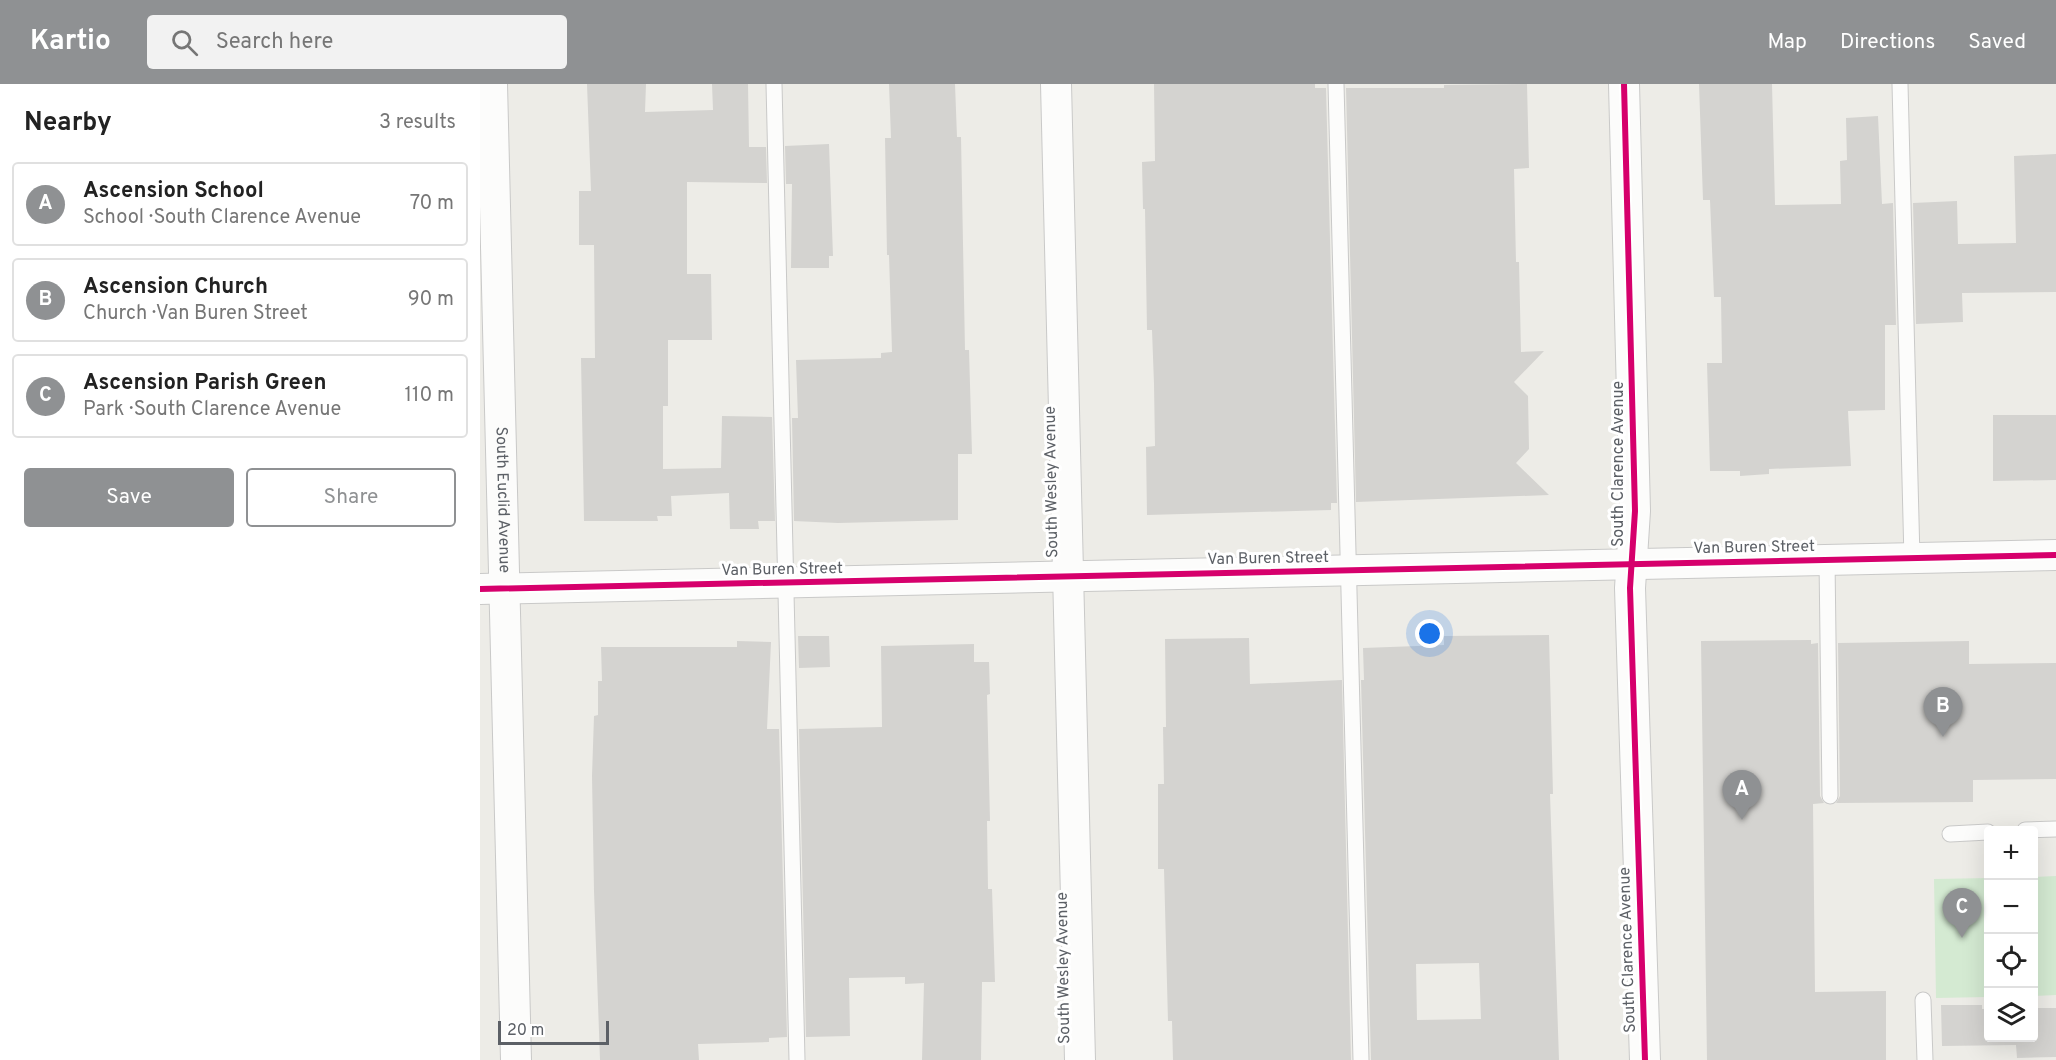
<!DOCTYPE html>
<meta charset="utf-8">
<style>
body{margin:0;font-family:Overpass,sans-serif;background:#f2f2f2;color:#222}
.controls{position:absolute;right:18px;bottom:18px;display:grid;overflow:hidden;border-radius:6px;box-shadow:0 6px 24px #0002}
.controls button{width:54px;height:54px;display:grid;place-items:center;padding:0;border:0;border-bottom:2px solid #e0e0e0;background:#fff;color:#222;font:30px sans-serif}
.scale{position:absolute;left:18px;bottom:15px;width:111px;box-sizing:border-box;padding-left:6px;border:3px solid #5c6066;border-top:0;font-size:16px;line-height:21px;white-space:nowrap;color:#5c6066;-webkit-text-stroke:4px #fff;paint-order:stroke}
.you{position:absolute;left:950px;top:550px;width:21px;height:21px;margin:-15px;border:4px solid #fff;border-radius:50%;background:#1a73e8;box-shadow:0 0 0 9px #1a73e833}
.badge{display:grid;place-items:center;width:39px;height:39px;border-radius:50%;background:#8f9193;color:#fff;font-size:20px;font-weight:700}
.pin{position:absolute;translate:-50% -50px;filter:drop-shadow(0 2px 3px #0008)}
.pin::after{content:'';position:absolute;top:32px;width:21px;height:18px;background:inherit;clip-path:polygon(0 0,100% 0,50% 100%)}
.list{margin:0;padding:0;list-style:none}
h2{display:flex;justify-content:space-between;align-items:center;height:78px;margin:0;padding:0 24px;font-size:26px}
h2 small{font-size:20px;font-weight:400;color:#767676}
.list li{display:grid;grid-template-columns:39px 1fr auto;gap:18px;align-items:center;box-sizing:border-box;height:84px;margin:0 12px 12px;padding:0 12px;border:2px solid #e0e0e0;border-radius:6px}
.list b{display:block;font-size:22px;white-space:nowrap}
.list p{margin:0;font-size:20px;white-space:nowrap;color:#767676}
.list em{font-size:20px;font-style:normal;color:#767676}
.actions{display:flex;gap:12px;padding:18px 24px}
.actions a{flex:1;padding:14px 0;border:2px solid #8f9193;border-radius:6px;text-align:center;font-size:21px;color:#8f9193}
.actions .main{background:#8f9193;color:#fff}
.icon{flex:none;width:33px;height:33px;fill:none;stroke:currentColor;stroke-width:2;stroke-linecap:round;stroke-linejoin:round}
.map{position:relative;flex:none;width:1576px;height:976px;overflow:hidden}
header{display:flex;align-items:center;gap:36px;box-sizing:border-box;height:84px;padding:0 30px;background:#8f9193;color:#fff}
header strong{font-size:28px}
nav{display:flex;gap:33px;margin-inline-start:auto;font-size:21px}
.search{width:420px;height:54px;background:#f2f2f2;display:flex;align-items:center;gap:15px;box-sizing:border-box;padding:0 21px;border-radius:6px;color:#767676;font-size:22px}
main{display:flex}
aside{flex:1;background:#fff}
.map>svg:first-child{display:block}
.green{fill:#d4ead2}
.building{fill:#d4d3d0;fill-rule:evenodd}
.lines{fill:none;stroke-linecap:round;stroke-linejoin:round}
.service-casing{stroke:#c9c9c8;stroke-width:17}
.minor-casing{stroke:#c9c9c8;stroke-width:32}
.service{stroke:#fcfcfb;stroke-width:15}
.minor{stroke:#fcfcfb;stroke-width:30}
.cycleway-casing{stroke:#fff;stroke-width:10}
.cycleway{stroke:#d6006c;stroke-width:6}
.labels{text-anchor:middle;dominant-baseline:central;stroke-width:6;stroke-linejoin:round;paint-order:stroke}
.street-label{font-size:16px;fill:#5c6066;stroke:#fff}
</style>
<header>
<strong>Kartio</strong>
<div class="search"><svg class="icon" aria-label="search" viewBox="0 0 24 24"><circle cx="10" cy="10" r="6"/><path d="M15 15l6 6"/></svg>Search here</div>
<nav><a>Map</a><a>Directions</a><a>Saved</a></nav>
</header>
<main>
<aside>
<h2>Nearby<small>3 results</small></h2>
<ul class="list">
<li><span class="badge">A</span><div><b>Ascension School</b><p>School · South Clarence Avenue</p></div><em>70 m</em></li>
<li><span class="badge">B</span><div><b>Ascension Church</b><p>Church · Van Buren Street</p></div><em>90 m</em></li>
<li><span class="badge">C</span><div><b>Ascension Parish Green</b><p>Park · South Clarence Avenue</p></div><em>110 m</em></li>
</ul>
<div class="actions"><a class="main">Save</a><a>Share</a></div>
</aside>
<div class="map">
<svg width="1576" height="976" viewBox="0 0 1576 976">
<rect width="100%" height="100%" fill="#edece7"/>
<g class="green">
<path d="M 1576,792 L 1576,911 L 1554,912 L 1554,793 Z"/>
<path d="M 1508,794 L 1508,913 L 1456,914 L 1454,795 Z"/>
</g>
<g class="building">
<path d="M 107,0 L 166,0 L 165,28 L 233,26 L 232,0 L 268,0 L 269,63 L 286,63 L 287,99 L 207,98 L 207,190 L 231,190 L 232,256 L 188,256 L 188,322 L 183,322 L 183,385 L 241,384 L 242,332 L 292,333 L 295,437 L 278,437 L 279,445 L 250,445 L 249,409 L 191,412 L 192,432 L 177,432 L 178,437 L 104,437 L 101,274 L 115,274 L 114,161 L 99,161 L 99,107 L 111,107 Z"/>
<path d="M 409,0 L 475,0 L 477,53 L 481,53 L 485,266 L 489,266 L 492,370 L 478,370 L 478,436 L 358,439 L 314,437 L 312,334 L 318,334 L 316,276 L 401,274 L 401,269 L 412,268 L 409,171 L 407,171 L 405,54 L 411,54 Z"/>
<path d="M 674,0 L 835,0 L 835,4 L 846,4 L 857,419 L 851,419 L 851,426 L 667,431 L 666,363 L 675,362 L 674,300 L 672,246 L 667,246 L 665,125 L 663,125 L 662,78 L 675,77 Z"/>
<path d="M 1047,0 L 1049,84 L 1034,85 L 1036,178 L 1039,178 L 1041,268 L 1064,267 L 1034,298 L 1048,312 L 1049,365 L 1036,379 L 1069,411 L 876,418 L 866,4 L 964,4 L 964,1 Z"/>
<path d="M 1219,0 L 1292,0 L 1295,121 L 1361,120 L 1360,77 L 1367,76 L 1366,34 L 1398,32 L 1402,120 L 1413,119 L 1416,241 L 1405,241 L 1405,326 L 1368,327 L 1371,382 L 1289,385 L 1289,390 L 1260,392 L 1260,387 L 1230,387 L 1227,279 L 1242,279 L 1241,213 L 1234,213 L 1230,116 L 1223,116 Z"/>
<path d="M 349,60 L 353,172 L 349,172 L 349,184 L 311,184 L 312,100 L 306,100 L 305,62 Z"/>
<path d="M 1576,70 L 1576,208 L 1482,209 L 1483,238 L 1436,240 L 1433,119 L 1477,117 L 1478,160 L 1536,159 L 1534,72 Z"/>
<path d="M 1513,331 L 1576,331 L 1576,396 L 1513,397 Z"/>
<path d="M 1069,551 L 1073,710 L 1070,710 L 1079,976 L 891,976 L 881,596 L 884,596 L 883,564 L 964,561 L 964,552 ZM 999,879 L 1001,935 L 937,936 L 936,880 Z"/>
<path d="M 318,552 L 349,552 L 350,583 L 319,584 Z"/>
<path d="M 769,554 L 770,600 L 862,596 L 871,976 L 693,976 L 692,937 L 688,937 L 684,785 L 678,785 L 678,700 L 684,700 L 683,643 L 686,643 L 685,555 Z"/>
<path d="M 1331,556 L 1331,560 L 1338,559 L 1340,712 L 1344,719 L 1333,720 L 1335,908 L 1406,907 L 1406,976 L 1227,976 L 1221,557 Z"/>
<path d="M 257,557 L 291,558 L 287,645 L 299,645 L 307,953 L 289,954 L 289,958 L 218,960 L 219,976 L 120,976 L 114,807 L 112,692 L 114,632 L 118,631 L 118,597 L 122,597 L 121,563 L 257,563 Z"/>
<path d="M 1489,557 L 1489,580 L 1576,579 L 1576,695 L 1493,696 L 1493,718 L 1356,719 L 1360,712 L 1358,559 Z"/>
<path d="M 494,560 L 494,578 L 509,578 L 510,610 L 507,611 L 510,737 L 507,737 L 508,805 L 512,805 L 515,898 L 502,898 L 501,976 L 442,976 L 444,899 L 425,900 L 425,893 L 369,894 L 370,952 L 326,953 L 319,645 L 402,643 L 401,562 Z"/>
<path d="M 1461,921 L 1502,921 L 1502,925 L 1509,925 L 1509,954 L 1554,954 L 1554,924 L 1576,924 L 1576,973 L 1537,974 L 1536,961 L 1462,962 Z"/>
</g>
<g class="lines">
<g class="service-casing">
<g id="service">
<path d="M 294,0 L 317,976"/>
<path d="M 856,0 L 881,976"/>
<path d="M 1420,0 L 1432,475"/>
<path d="M 1347,476 L 1350,712"/>
<path d="M 1545,746 L 1576,745"/>
<path d="M 1470,750 L 1508,748"/>
<path d="M 1443,916 L 1445,976"/>
</g>
</g>
<g class="minor-casing">
<g id="minor">
<path id="s1" d="M 12,0 L 36,976"/>
<path d="M 576,0 L 600,976"/>
<path d="M 1144,0 L 1155,427 L 1150,504 L 1165,976"/>
<path d="M 0,505 L 1576,471"/>
</g>
</g>
<use href="#service" class="service"/>
<use href="#minor" class="minor"/>
<g class="cycleway-casing">
<g id="cycleway">
<path d="M 1144,0 L 1155,427 L 1150,504 L 1165,976"/>
<path d="M 0,505 L 1576,471"/>
</g>
</g>
<use href="#cycleway" class="cycleway"/>
</g>
<g class="labels">
<g class="street-label">
<text transform="translate(1139 380) rotate(-90)">South Clarence Avenue</text>
<text transform="translate(572 398) rotate(-91)">South Wesley Avenue</text>
<text stroke="none"><textPath href="#s1" startOffset="416">South Euclid Avenue</textPath></text>
<text transform="translate(1274 464) rotate(-1)">Van Buren Street</text>
<text transform="translate(788 475) rotate(-1)">Van Buren Street</text>
<text transform="translate(302 486) rotate(-1)">Van Buren Street</text>
<text transform="translate(1148 866) rotate(-92)">South Clarence Avenue</text>
<text transform="translate(584 884) rotate(-91)">South Wesley Avenue</text>
</g>
</g>
</svg>
<div class="controls">
<button>+</button>
<button>−</button>
<button><svg class="icon" aria-label="locate" viewBox="0 0 24 24"><circle cx="12" cy="12" r="6"/><path d="M12 2v4M12 18v4M2 12h4M18 12h4"/></svg></button>
<button><svg class="icon" aria-label="layers" viewBox="0 0 24 24"><path d="M12 4l9 5-9 5-9-5zM3 14l9 5 9-5"/></svg></button>
</div>
<div class="scale">20 m</div>
<div class="you"></div>
<div class="pin badge" style="left:1262px;top:736px">A</div>
<div class="pin badge" style="left:1463px;top:653px">B</div>
<div class="pin badge" style="left:1482px;top:854px">C</div>
</div>
</main>
